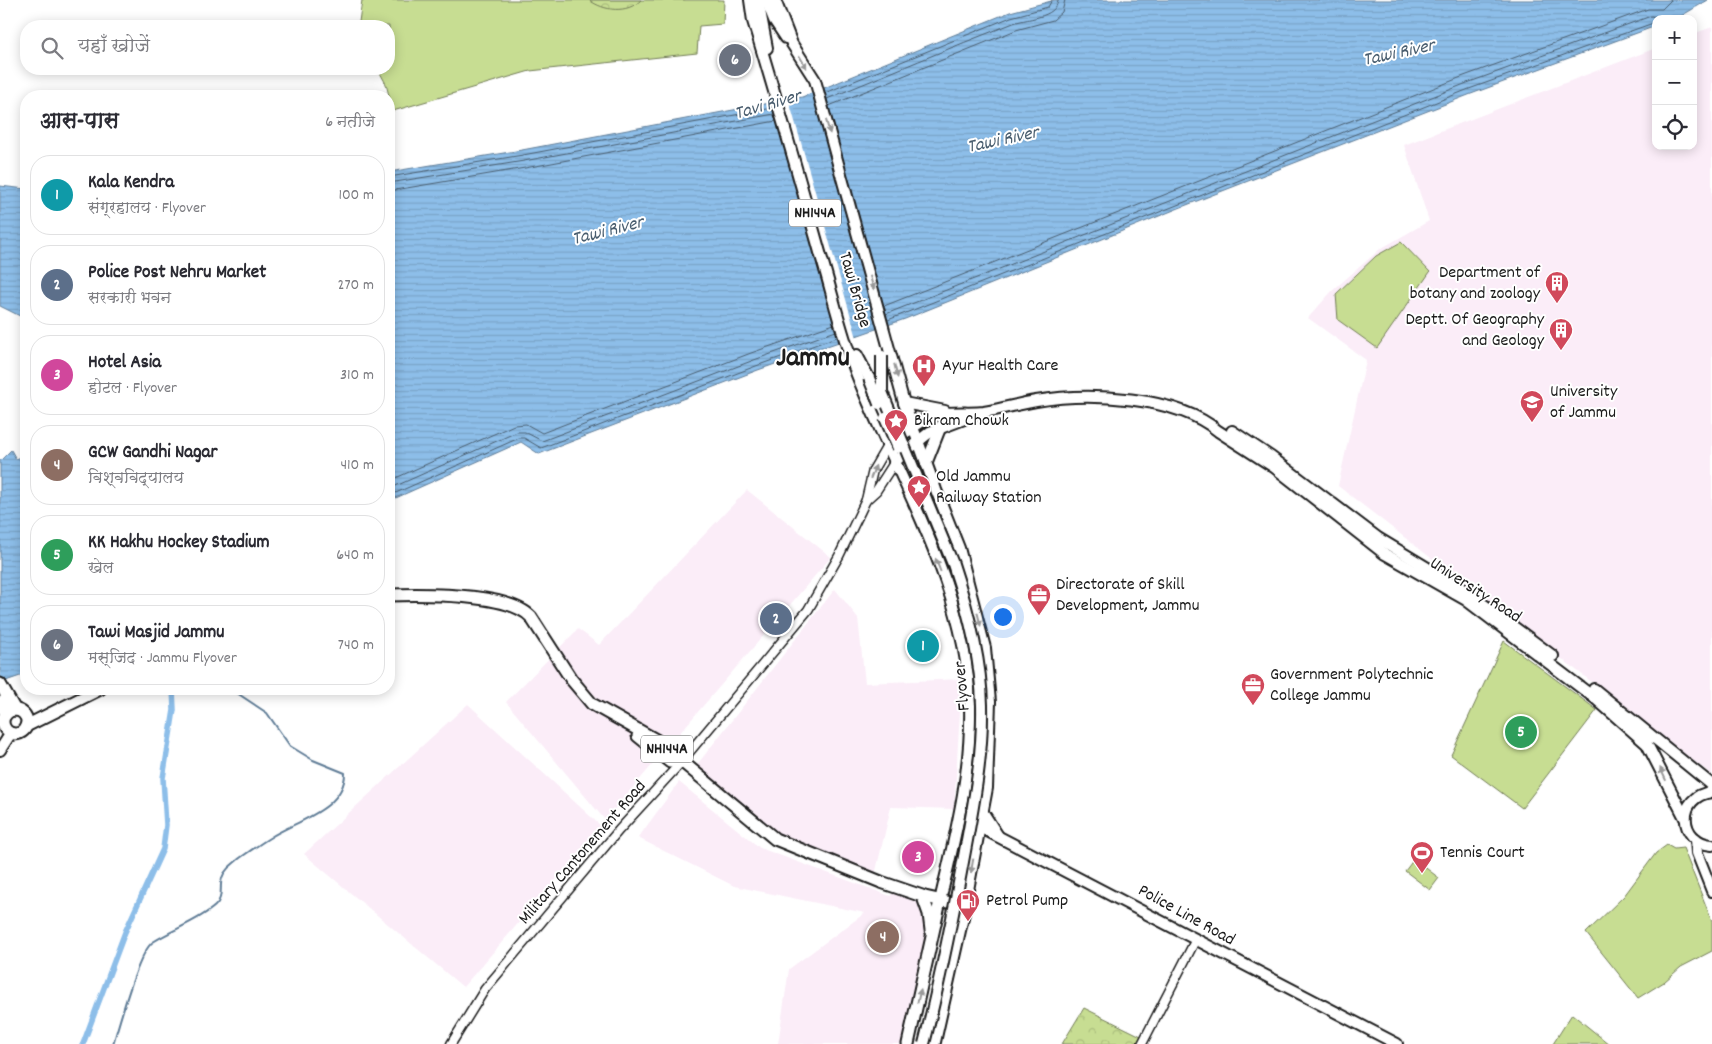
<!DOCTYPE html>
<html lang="hi">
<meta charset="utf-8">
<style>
body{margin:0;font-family:Dekko,"Playpen Sans Deva",sans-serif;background:#f7f7f7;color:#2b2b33}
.controls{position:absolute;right:15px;top:15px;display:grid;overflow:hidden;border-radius:10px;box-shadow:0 2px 12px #0003}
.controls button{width:45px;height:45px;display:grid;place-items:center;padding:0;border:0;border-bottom:1px solid #e1e1e2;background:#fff;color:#2b2b33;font:25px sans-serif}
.you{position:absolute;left:1002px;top:616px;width:18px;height:18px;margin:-12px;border:4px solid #fff;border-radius:50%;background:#1a73e8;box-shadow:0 0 0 8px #1a73e833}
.badge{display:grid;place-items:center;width:32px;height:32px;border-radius:50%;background:#111827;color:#fff;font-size:16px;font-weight:700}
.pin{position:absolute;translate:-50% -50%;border:2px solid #fff;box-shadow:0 1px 5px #0006}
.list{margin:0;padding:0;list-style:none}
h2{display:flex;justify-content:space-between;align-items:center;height:65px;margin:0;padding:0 20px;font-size:21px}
h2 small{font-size:16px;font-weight:400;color:#7c7c81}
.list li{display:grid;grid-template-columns:32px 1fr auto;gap:15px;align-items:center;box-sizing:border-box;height:80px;margin:0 10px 10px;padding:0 10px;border:1px solid #e1e1e2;border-radius:20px}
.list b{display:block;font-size:19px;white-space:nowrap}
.list p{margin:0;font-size:16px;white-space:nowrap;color:#7c7c81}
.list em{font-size:16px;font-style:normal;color:#7c7c81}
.icon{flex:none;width:28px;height:28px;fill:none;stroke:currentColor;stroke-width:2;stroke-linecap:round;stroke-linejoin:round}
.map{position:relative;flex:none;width:1712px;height:1044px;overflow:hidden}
.search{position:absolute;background:#fff;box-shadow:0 2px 12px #0003;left:20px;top:20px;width:375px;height:55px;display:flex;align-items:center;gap:12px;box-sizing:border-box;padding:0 18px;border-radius:20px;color:#7c7c81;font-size:19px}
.panel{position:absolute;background:#fff;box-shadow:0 2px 12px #0003;left:20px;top:90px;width:375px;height:605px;border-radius:20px}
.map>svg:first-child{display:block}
.built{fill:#fbedf8}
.green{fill:#c7dd92;stroke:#727c57}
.forest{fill:url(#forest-crowns);stroke:#727c57}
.water{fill:url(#water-rules);stroke:#607d97}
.pier{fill:#fff}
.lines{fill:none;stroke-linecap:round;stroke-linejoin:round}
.shore{stroke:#495d6e;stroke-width:1}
.stream{stroke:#607d97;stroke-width:2}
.canal{stroke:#8dbee9;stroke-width:5.5}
.minor-casing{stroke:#1c1c1c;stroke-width:11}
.major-casing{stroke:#1c1c1c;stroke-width:14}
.highway-casing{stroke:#1c1c1c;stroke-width:15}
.minor{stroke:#fff;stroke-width:8}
.major{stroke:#fff;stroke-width:10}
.highway{stroke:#fff;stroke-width:11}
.major-bridge-casing{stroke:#1c1c1c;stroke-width:14;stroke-linecap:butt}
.major-bridge{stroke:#fff;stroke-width:10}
.oneway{fill:#999}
.labels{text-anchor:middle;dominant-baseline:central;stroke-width:4;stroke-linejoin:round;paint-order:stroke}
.shield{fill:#fff;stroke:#606060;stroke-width:1}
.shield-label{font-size:16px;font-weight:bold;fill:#1c1c1c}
.poi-label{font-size:18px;fill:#1c1c1c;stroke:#fff;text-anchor:start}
.street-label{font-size:18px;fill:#1c1c1c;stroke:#fff}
.water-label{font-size:19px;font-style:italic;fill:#495d6e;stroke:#fff}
.town-label{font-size:28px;font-weight:bold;fill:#1c1c1c;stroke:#fff}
</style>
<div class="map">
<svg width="1712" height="1044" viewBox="0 0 1712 1044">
<defs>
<pattern id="forest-crowns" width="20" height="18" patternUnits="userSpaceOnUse" patternTransform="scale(1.25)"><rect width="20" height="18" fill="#c7dd92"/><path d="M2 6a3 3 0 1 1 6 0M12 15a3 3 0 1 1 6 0" fill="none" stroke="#aabd7d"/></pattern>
<pattern id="water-rules" width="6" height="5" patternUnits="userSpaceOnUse" patternTransform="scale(1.25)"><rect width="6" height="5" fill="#8dbee9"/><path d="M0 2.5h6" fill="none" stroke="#79a3c7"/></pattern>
</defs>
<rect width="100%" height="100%" fill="#fff"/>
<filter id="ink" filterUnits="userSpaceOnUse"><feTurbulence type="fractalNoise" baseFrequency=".02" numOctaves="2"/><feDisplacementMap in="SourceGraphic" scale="10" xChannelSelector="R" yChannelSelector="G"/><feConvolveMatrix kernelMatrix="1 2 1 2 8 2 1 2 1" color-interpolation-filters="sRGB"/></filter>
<g filter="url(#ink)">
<g class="built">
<path d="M 1712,27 L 1712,775 L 1338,486 L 1366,360 L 1308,318 L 1332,291 L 1380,249 L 1429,221 L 1404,145 L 1656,48 L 1656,146 L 1693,146 L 1693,34 Z"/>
<path d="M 747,490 L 831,557 L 605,820 L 506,702 L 578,629 L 599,645 Z"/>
<path d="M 835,589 L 858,618 L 865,683 L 962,679 L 954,809 L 891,807 L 875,875 L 779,838 L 696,766 Z"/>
<path d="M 468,704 L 602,827 L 463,987 L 304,854 Z"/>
<path d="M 679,782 L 760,848 L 890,896 L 899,889 L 939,905 L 907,1044 L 778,1044 L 789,969 L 865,913 L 734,886 L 638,838 Z"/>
</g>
<g class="green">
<path d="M 362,0 L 724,0 L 723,24 L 699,26 L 697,53 L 530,71 L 393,111 L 386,84 L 378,69 L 389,69 L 389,26 L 361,26 L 359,22 Z"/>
<path d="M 1401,242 L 1430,272 L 1377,348 L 1338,320 L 1336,294 L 1376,256 Z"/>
<path d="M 1504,641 L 1597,710 L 1522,808 L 1451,755 Z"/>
<path d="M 1667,845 L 1674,849 L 1683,848 L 1712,921 L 1712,951 L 1681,967 L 1664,982 L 1638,998 L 1586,933 L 1624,896 L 1656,853 Z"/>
<path d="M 1414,859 L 1439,878 L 1430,890 L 1405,871 Z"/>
<path d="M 1572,1014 L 1609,1044 L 1553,1044 Z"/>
</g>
<g class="forest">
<path d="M 589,0 L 641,0 C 627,14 604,11 589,0 Z"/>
<path d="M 1084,1008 L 1143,1037 L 1140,1044 L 1062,1044 Z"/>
</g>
<g class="water">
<path d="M 1055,0 L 1708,0 L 1676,19 L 1656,19 L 1656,26 L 1471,94 L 1179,208 L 905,319 L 758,370 L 539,454 L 521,442 L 389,501 L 389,172 L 522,150 L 802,97 L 1010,12 Z"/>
<path d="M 0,186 L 26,189 L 26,319 L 0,306 Z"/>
<path d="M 11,450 L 16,459 L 26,455 L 26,674 L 0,683 L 0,461 Z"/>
</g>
<path class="pier" d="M 788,97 L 857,338 L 841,344 L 771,100 Z"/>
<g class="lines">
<g class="shore">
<path d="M 825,93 L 1011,17 L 1048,7 L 1052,0"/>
<path d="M 827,99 C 888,74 949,48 1011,24 C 1024,18 1057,19 1058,0"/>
<path d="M 829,106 L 1016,30 L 1053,20 L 1062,12 L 1065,0"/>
<path d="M 389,177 L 523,155 L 772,108"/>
<path d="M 389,183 L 524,161 L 774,114"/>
<path d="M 389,191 L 525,168 L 776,121"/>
<path d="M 884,306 L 1464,76 L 1648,9 L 1662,9 L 1671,0"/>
<path d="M 886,314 L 1467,83 L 1651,16 L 1663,19"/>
<path d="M 888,320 L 1469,89 L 1656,22"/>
<path d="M 389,481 L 514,425 L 526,424 L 542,433 L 751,353 L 834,324"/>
<path d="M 389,489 L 517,432 L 525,432 L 542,441 L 754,360 L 836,331"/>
<path d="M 389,496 L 519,438 L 524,438 L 541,448 L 756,366 L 837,337"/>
</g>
<path class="stream" d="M 113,1044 C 119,1025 138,952 153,942 C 173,929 197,922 215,906 C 224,898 219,887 222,878 C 225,869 233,864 240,858 C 250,851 261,843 271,837 C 296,821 345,809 345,773 L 313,760 L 290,746 L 267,713 L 231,689"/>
<path class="canal" d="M 83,1044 L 125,932 L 163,849 L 166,825 L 163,778 L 174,710 L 173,689"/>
<g class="minor-casing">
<g id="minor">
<path d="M 866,500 L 873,470 L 887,446"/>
<path d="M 451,1044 L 485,989 L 619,830 L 676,768 L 808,610 L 839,556 L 866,500 L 876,491 L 894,463"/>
<path d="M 1142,1044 L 1196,939"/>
</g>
</g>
<g class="major-casing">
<g id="major">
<path d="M 750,0 L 753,21 C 777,99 799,178 821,256 C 833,296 842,337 857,375 C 899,482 967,587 970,705 C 972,772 955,836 940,901"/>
<path d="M 758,0 L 767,48"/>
<path d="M 766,0 L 774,20 L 786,38"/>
<path d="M 775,0 L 792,44 L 815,80 L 904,403 L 936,490 L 959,548 L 985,648 L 990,702 L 987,788 L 965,906"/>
<path d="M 857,355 L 869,378"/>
<path d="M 904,403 L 945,411"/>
<path d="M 1232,431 L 1271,457 L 1378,538 L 1464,590 L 1553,656"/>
<path d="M 887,446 C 901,437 915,424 931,417 C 947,410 967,414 984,412 C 1001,409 1018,404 1036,401 C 1088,392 1177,396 1218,431 L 1274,467 L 1385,554 L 1466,600 L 1596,699 L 1647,744 L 1685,818"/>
<path d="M 894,463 L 905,452 L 930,432 L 980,413"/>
<path d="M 926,464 L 941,426"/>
<path d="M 1594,689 L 1712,785"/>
<path d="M 0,750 L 11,733"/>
<path d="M 1712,792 C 1676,796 1678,842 1712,845"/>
<path d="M 982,811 L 998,836"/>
<path d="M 974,824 L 1397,1044"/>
<path d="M 1696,839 L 1697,853 L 1712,891"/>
</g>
</g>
<g class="highway-casing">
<g id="highway">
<path d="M 389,595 C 422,594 509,593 531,617 L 571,679 L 592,704 L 656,740 L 775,839 L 881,882 L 925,897 L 965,906 L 934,1044"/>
<path d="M 0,684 L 15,710"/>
<path d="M 0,702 L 6,714"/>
<circle cx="15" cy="722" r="12"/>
<path d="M 26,726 L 100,689"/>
<path d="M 638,736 L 670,762"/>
<path d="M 924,900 L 929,914 L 931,930"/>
<path d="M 908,1044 L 940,901"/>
</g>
</g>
<use href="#minor" class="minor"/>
<use href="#major" class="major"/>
<use href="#highway" class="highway"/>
<g class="major-bridge-casing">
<g id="major-bridge">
<path d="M 882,356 L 882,392 L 953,564 C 968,609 981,657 982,705 C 983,755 974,803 965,851 C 953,916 940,980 924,1044"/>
<path d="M 869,378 L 879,404"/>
<path d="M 885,418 L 898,448"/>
</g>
</g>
<use href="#major-bridge" class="major-bridge"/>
</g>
<defs><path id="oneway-solid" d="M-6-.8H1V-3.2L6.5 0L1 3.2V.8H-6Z" transform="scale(1.25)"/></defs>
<g class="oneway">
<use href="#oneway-solid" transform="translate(803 62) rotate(59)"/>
<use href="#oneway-solid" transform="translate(828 127) rotate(74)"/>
<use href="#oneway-solid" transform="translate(872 283) rotate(74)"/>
<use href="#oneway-solid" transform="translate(896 371) rotate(76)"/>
<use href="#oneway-solid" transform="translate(873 472) rotate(-68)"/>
<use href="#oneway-solid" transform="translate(938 565) rotate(-111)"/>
<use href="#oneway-solid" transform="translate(979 619) rotate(76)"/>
<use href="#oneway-solid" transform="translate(1663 774) rotate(-115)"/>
<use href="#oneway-solid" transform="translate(972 866) rotate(100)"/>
<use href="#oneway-solid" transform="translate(919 996) rotate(-77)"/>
</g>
</g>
<defs>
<g id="building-pin" transform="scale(1.25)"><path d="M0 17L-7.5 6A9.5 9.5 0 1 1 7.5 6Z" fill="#d1495b" stroke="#fff"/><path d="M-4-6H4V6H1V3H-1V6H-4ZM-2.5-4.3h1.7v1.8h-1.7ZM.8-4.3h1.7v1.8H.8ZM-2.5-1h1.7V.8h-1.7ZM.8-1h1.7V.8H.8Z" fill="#fff"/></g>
<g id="hospital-pin" transform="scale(1.25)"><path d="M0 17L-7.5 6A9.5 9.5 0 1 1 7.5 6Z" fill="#d1495b" stroke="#fff"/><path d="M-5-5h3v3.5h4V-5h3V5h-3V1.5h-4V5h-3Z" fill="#fff"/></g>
<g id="university-pin" transform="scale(1.25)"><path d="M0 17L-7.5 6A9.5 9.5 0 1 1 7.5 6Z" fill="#d1495b" stroke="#fff"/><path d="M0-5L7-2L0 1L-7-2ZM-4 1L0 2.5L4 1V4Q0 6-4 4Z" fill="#fff"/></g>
<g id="sight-pin" transform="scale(1.25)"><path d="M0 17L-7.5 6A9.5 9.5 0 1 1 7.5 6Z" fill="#d1495b" stroke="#fff"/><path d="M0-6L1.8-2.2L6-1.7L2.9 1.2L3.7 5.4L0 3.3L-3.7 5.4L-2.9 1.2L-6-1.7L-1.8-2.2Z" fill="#fff"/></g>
<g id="office-pin" transform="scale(1.25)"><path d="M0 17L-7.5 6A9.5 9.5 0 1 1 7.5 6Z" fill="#d1495b" stroke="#fff"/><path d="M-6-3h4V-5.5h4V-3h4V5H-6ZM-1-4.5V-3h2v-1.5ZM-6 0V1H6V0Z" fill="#fff"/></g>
<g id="stadium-pin" transform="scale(1.25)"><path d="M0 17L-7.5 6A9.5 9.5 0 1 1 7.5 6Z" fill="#d1495b" stroke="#fff"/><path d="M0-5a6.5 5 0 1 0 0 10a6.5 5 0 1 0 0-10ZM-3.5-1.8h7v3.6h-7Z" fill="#fff"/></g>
<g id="fuel-pin" transform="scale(1.25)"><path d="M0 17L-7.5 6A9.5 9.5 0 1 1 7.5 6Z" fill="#d1495b" stroke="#fff"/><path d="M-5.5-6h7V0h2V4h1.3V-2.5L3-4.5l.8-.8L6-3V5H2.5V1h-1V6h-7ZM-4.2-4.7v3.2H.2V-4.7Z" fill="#fff"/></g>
</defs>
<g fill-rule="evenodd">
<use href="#building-pin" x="1557" y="283"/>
<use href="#building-pin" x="1561" y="330"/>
<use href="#hospital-pin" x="924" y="366"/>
<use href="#university-pin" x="1532" y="402"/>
<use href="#sight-pin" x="896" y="421"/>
<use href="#sight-pin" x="919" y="487"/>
<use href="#office-pin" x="1039" y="595"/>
<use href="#office-pin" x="1253" y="685"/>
<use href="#stadium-pin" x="1422" y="853"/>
<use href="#fuel-pin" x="968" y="901"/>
</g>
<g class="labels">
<g class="shield">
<rect x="789" y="199.5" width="52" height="27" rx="4"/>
<rect x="641" y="735.5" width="52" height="27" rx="4"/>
</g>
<g class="shield-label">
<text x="815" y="213">NH144A</text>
<text x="667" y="749">NH144A</text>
</g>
<g class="poi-label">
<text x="1540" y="273" text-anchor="end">Department of<tspan x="1540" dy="21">botany and zoology</tspan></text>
<text x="1544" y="320" text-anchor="end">Deptt. Of Geography<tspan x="1544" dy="21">and Geology</tspan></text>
<text x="942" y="366">Ayur Health Care</text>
<text x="1550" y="392">University<tspan x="1550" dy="21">of Jammu</tspan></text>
<text x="914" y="421">Bikram Chowk</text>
<text x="936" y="477">Old Jammu<tspan x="936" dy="21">Railway Station</tspan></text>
<text x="1056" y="585">Directorate of Skill<tspan x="1056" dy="21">Development, Jammu</tspan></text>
<text x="1270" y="675">Government Polytechnic<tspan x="1270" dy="21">College Jammu</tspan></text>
<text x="1440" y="853">Tennis Court</text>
<text x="986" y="901">Petrol Pump</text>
</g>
<g class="street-label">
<text transform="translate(854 290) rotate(74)">Tawi Bridge</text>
<text transform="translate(1475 591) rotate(33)">University Road</text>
<text transform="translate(963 686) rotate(-95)">Flyover</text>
<text transform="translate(583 853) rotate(-49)">Military Cantonement Road</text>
<text transform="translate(1186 916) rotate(29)">Police Line Road</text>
</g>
<g class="water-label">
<text transform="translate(1399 54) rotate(-12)">Tawi River</text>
<text transform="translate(768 106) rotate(-16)">Tavi River</text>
<text transform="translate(1003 141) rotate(-12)">Tawi River</text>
<text transform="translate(608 232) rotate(-14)">Tawi River</text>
</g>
<g class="town-label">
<text x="813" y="360">Jammu</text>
</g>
</g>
</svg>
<div class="controls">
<button>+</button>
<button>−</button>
<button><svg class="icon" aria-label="locate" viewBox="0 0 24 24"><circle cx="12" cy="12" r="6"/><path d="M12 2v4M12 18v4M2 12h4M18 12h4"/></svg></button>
</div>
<div class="you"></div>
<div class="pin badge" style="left:923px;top:646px;background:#0f9aa8">1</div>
<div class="pin badge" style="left:776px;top:619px;background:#5c6f8a">2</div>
<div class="pin badge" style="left:918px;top:857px;background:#d1479c">3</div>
<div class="pin badge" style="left:883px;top:937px;background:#8d6e63">4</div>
<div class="pin badge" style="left:1521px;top:732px;background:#2e9e5b">5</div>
<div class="pin badge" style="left:735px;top:60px;background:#6b7280">6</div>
<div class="search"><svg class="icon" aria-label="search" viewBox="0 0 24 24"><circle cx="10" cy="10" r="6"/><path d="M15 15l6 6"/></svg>यहाँ खोजें</div>
<section class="panel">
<h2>आस-पास<small>6 नतीजे</small></h2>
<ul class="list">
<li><span class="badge" style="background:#0f9aa8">1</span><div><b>Kala Kendra</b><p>संग्रहालय · Flyover</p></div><em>100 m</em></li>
<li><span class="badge" style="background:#5c6f8a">2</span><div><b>Police Post Nehru Market</b><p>सरकारी भवन</p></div><em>270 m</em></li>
<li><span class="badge" style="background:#d1479c">3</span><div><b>Hotel Asia</b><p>होटल · Flyover</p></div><em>310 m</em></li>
<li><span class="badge" style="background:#8d6e63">4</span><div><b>GCW Gandhi Nagar</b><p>विश्वविद्यालय</p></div><em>410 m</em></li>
<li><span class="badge" style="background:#2e9e5b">5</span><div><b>KK Hakhu Hockey Stadium</b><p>खेल</p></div><em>640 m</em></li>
<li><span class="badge" style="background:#6b7280">6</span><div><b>Tawi Masjid Jammu</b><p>मस्जिद · Jammu Flyover</p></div><em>740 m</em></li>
</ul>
</section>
</div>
